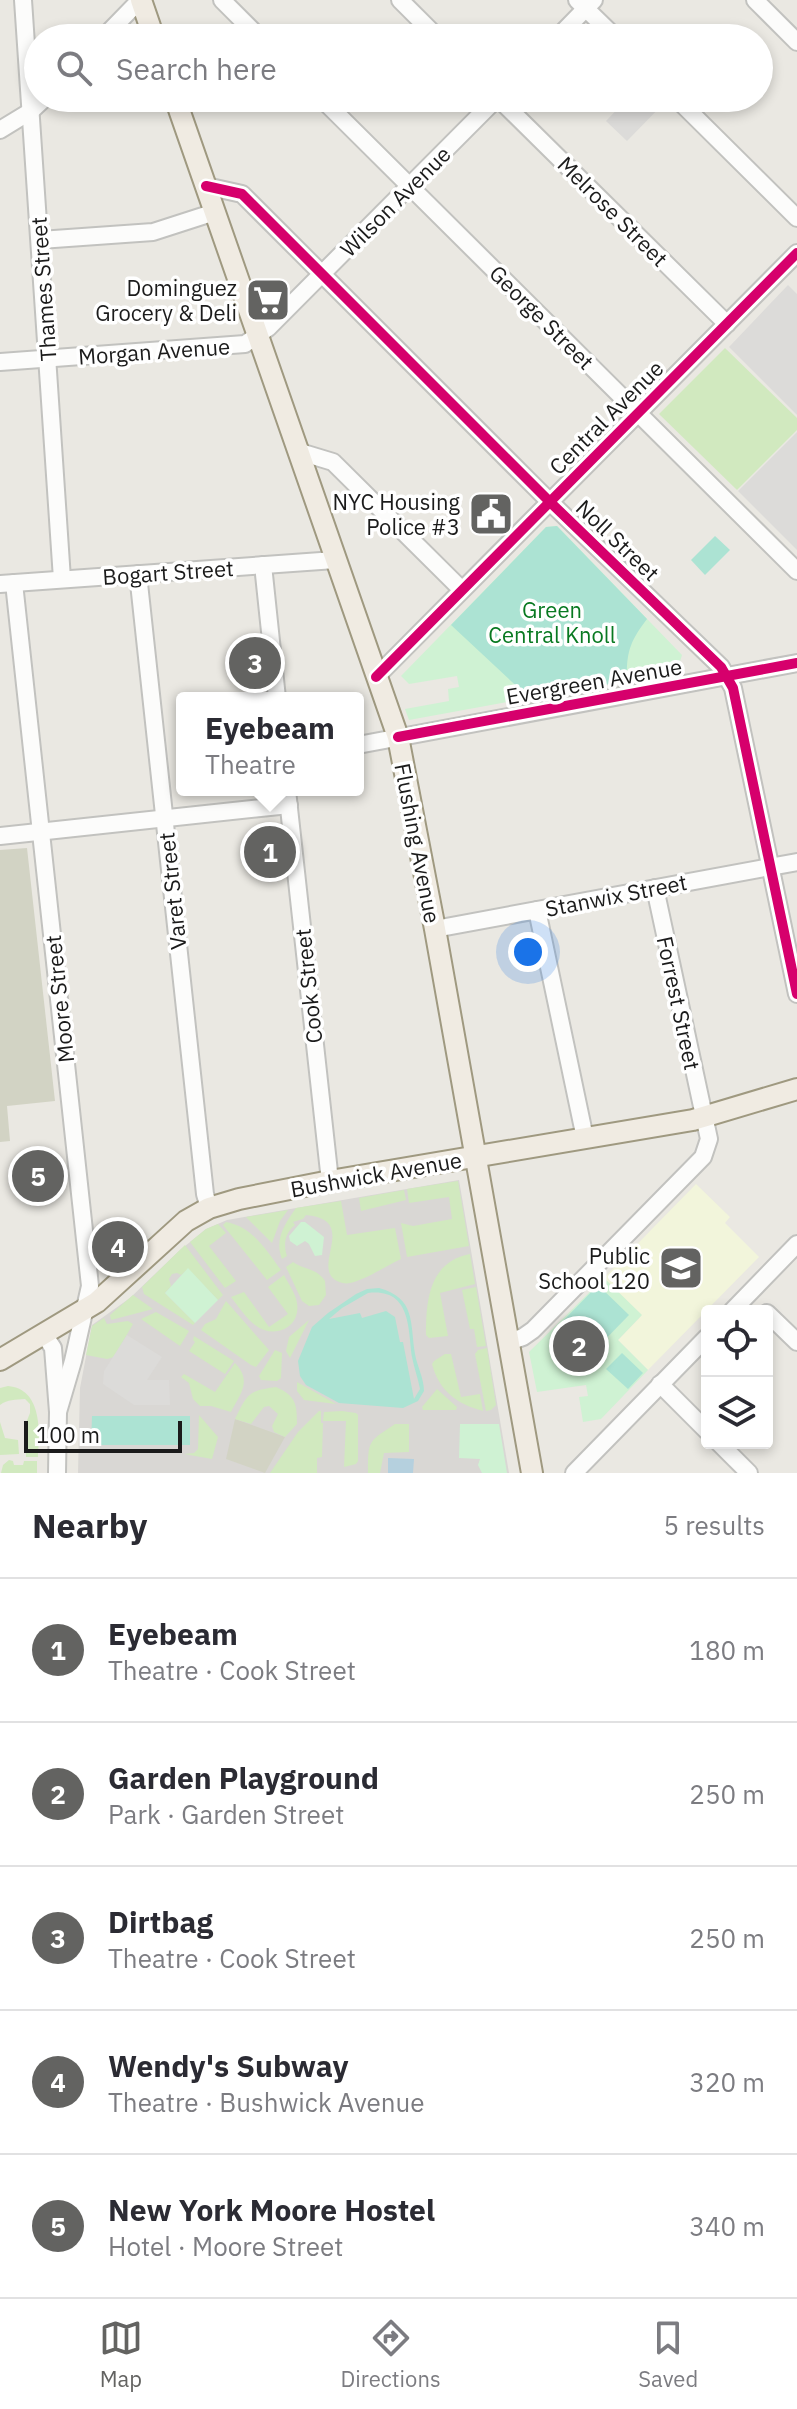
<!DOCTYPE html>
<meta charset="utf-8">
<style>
body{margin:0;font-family:"IBM Plex Sans",sans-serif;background:#f2f2f3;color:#2b2b33}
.controls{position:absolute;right:24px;bottom:24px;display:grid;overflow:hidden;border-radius:8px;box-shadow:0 4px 12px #0003}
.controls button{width:72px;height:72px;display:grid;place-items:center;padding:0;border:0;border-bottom:2px solid #e1e1e2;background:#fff;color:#2b2b33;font:40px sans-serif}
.scale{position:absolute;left:24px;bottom:20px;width:158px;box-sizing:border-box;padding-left:8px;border:4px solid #1b1b1b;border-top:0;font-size:22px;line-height:28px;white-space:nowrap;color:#1b1b1b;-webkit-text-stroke:6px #fff;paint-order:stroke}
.you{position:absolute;left:528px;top:952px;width:28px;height:28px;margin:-20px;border:6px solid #fff;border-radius:50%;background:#1a73e8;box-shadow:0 0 0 12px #1a73e833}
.badge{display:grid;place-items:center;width:52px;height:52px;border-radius:50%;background:#636361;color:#fff;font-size:26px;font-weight:700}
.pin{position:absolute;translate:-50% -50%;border:4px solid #fff;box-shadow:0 2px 8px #0006}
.popup{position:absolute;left:176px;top:692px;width:188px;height:104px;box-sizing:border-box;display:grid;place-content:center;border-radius:8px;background:#fff;filter:drop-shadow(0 2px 6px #0005);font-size:26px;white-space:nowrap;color:#7c7c81}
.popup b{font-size:30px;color:#2b2b33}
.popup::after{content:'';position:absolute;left:50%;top:100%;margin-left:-16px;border:16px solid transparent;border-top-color:#fff}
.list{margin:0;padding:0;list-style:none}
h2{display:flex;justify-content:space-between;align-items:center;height:104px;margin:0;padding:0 32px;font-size:34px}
h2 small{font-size:26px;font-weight:400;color:#7c7c81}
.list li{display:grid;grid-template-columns:52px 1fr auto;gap:24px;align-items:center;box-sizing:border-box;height:144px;padding:0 32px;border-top:2px solid #e1e1e2}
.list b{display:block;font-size:30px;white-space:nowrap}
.list p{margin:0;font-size:26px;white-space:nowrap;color:#7c7c81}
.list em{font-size:26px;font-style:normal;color:#7c7c81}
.icon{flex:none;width:44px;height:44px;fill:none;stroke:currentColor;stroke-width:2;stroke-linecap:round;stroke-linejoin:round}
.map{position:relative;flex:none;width:797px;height:1473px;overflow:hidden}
.search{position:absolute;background:#fff;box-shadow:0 4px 12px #0003;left:24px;right:24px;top:24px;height:88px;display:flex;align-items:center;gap:20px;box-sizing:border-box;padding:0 28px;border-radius:44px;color:#7c7c81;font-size:30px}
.sheet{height:824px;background:#fff}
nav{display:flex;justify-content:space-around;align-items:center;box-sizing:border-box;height:112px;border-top:2px solid #e1e1e2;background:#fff;font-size:22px;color:#7c7c81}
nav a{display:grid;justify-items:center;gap:4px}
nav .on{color:#636361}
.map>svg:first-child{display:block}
.residential{fill:#d9d7d4}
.education{fill:#f2f5db}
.construction{fill:#d2d3c4}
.grass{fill:#d1e9bf}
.park{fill:#cff2d3}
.pitch{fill:#ace3d3;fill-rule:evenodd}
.parking{fill:#dcdbd9}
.water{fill:#b5d0de}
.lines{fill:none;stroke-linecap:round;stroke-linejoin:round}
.minor-casing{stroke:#c2c2bf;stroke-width:20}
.major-casing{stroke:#9f9980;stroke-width:24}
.minor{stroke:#fcfcfb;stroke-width:16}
.major{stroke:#f0ebe2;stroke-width:20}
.cycleway-casing{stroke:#fff;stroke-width:15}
.cycleway{stroke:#d6006c;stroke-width:10}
.labels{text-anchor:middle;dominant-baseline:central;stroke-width:7;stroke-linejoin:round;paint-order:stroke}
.street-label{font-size:22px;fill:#1b1b1b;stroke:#fff}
.poi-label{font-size:22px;fill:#1b1b1b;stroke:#fff;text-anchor:end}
.park-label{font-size:22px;fill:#087921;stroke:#fff}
</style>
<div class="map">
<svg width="797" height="1473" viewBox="0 0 797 1473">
<rect width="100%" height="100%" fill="#eae8e2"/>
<path class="residential" d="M 459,1180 L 509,1473 L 78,1473 L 80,1388 L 92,1325 L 130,1298 L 179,1251 L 206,1229 L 227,1220 Z"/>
<path class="education" d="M 696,1184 L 730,1217 L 725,1223 L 759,1257 L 648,1370 L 618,1340 L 641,1316 L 604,1278 Z"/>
<g class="construction">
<path d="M 27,848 L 55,1101 L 7,1106 L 10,1141 L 0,1142 L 0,850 Z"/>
<path d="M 235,1419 L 285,1437 L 265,1473 L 226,1459 Z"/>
</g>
<g class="grass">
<path d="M 725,348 L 797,418 L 797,430 L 737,490 L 659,414 Z"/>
<path d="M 458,1181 L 469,1246 L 407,1257 L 401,1223 L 413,1226 L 452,1219 L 449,1197 L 409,1203 L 407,1189 Z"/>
<path d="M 404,1190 L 406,1200 L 361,1211 L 359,1198 Z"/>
<path d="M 341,1201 L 347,1235 L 395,1228 L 401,1259 C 386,1266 365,1280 350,1283 C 346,1284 341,1283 337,1281 C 310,1267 360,1220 306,1215 L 303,1219 L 293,1222 L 295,1225 C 285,1233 283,1244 287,1256 L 282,1259 C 274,1239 285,1224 296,1208 Z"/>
<path d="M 288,1210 L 280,1221 L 272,1243 L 246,1217 Z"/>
<path d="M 226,1222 C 253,1227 266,1250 281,1270 L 267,1280 L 223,1225 Z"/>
<path d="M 218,1224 L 226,1233 L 209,1246 L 236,1281 L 225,1288 L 190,1242 L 206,1229 Z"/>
<path d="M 185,1245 L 223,1295 L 218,1300 L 188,1269 L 181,1275 L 177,1273 L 172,1274 L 169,1279 L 171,1286 L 165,1293 L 195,1323 L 193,1325 L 144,1294 L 142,1287 Z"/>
<path d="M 470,1254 L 475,1284 L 440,1293 L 448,1336 L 429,1338 L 426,1335 C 426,1300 429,1262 470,1254 Z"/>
<path d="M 293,1262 C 304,1270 317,1268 325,1281 L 326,1295 L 319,1305 L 309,1306 L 302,1301 L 286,1267 Z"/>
<path d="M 284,1275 C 288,1283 296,1294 297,1303 C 301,1328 274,1340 255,1325 C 246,1318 238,1306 231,1297 L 244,1292 L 269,1327 L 288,1314 L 268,1287 Z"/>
<path d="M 476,1287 L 486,1346 L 477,1347 L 474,1329 L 470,1329 L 462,1290 Z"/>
<path d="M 133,1295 L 153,1309 L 111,1320 L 110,1315 Z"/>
<path d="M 226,1301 L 269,1350 L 256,1367 L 251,1365 L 201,1330 L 205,1324 L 216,1319 Z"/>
<path d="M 156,1312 L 189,1331 L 180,1346 L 141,1319 Z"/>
<path d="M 104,1318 L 107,1324 L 128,1321 L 133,1324 L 114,1357 L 107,1359 L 86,1355 L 92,1326 Z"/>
<path d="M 309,1320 L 290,1358 L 286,1351 L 289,1337 Z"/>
<path d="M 194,1336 L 234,1361 L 225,1374 L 189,1351 L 195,1342 L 193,1340 Z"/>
<path d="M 487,1348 L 496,1405 L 491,1410 L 486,1411 L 475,1354 L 478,1350 Z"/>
<path d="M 275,1350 L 282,1353 L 281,1378 L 277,1381 L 261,1380 L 259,1376 Z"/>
<path d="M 445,1354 L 451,1354 L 461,1397 L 480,1394 L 483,1411 C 457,1404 439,1391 432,1364 L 434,1361 Z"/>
<path d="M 235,1363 C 252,1381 241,1393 231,1412 L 211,1406 L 200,1406 L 193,1399 L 189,1383 L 181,1377 L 184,1374 L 215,1392 Z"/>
<path d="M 297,1382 L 336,1404 L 304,1400 L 297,1391 Z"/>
<path d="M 8,1386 C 42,1389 40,1431 38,1457 L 26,1457 L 26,1423 L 30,1413 L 30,1404 L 25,1399 C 15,1400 8,1399 0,1405 L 0,1388 Z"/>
<path d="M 276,1387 C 296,1396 297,1404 297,1424 L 285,1437 L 274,1432 L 272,1426 L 278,1414 L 269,1406 L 264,1407 L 251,1424 L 235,1419 C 248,1393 248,1391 276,1387 Z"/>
<path d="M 437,1389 L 457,1407 L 456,1410 L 423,1410 L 422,1407 Z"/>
<path d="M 319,1411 L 321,1411 L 321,1423 L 323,1423 L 322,1457 L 317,1458 L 317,1473 L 270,1473 L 298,1432 Z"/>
<path d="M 342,1411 L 356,1413 L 358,1415 L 358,1461 L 356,1464 L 344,1467 L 346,1421 L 323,1421 L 324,1412 Z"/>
<path d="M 199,1415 L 218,1437 L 212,1459 L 184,1454 L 194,1453 L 198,1449 Z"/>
<path d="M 0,1422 L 5,1438 L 18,1440 L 19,1454 L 0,1455 Z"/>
<path d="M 395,1424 L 409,1424 L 409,1452 L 384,1453 L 380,1473 L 368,1473 C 368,1440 368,1442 395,1424 Z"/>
<path d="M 9,1460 L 13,1461 L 14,1465 L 23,1465 L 24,1461 L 37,1461 L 37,1473 L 1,1473 L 3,1465 Z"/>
</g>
<g class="park">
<path d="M 557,526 L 682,655 L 677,671 L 409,720 L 405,709 L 449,701 L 448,689 L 459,687 L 457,676 L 409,684 L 401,676 L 546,527 Z"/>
<path d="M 301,1222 L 305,1222 L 324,1237 L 322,1255 L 315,1256 L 309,1244 L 305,1241 L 297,1246 L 290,1241 L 289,1236 Z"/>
<path d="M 188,1268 L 218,1300 L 195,1323 L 165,1293 Z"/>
<path d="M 604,1278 L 642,1315 L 618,1340 L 648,1370 L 601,1419 L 583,1422 L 579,1397 L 588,1396 L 586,1385 L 537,1392 L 529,1352 Z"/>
<path d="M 460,1424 L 499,1424 L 507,1473 L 482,1473 L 478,1465 L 480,1459 L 459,1458 Z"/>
</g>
<g class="pitch">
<path d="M 557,526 L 647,619 C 630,641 626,653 627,681 L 544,696 L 525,694 L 451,625 L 546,527 Z"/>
<path d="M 715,536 L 730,550 L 705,575 L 691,560 Z"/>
<path d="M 598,1285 L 629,1315 L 590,1355 L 559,1325 Z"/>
<path d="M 379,1288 C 416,1298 410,1323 415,1354 C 417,1366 424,1378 424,1391 L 418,1401 L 403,1408 L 339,1403 L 306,1385 L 300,1376 L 298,1361 L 312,1327 L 328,1313 L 356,1294 L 367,1289 ZM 368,1293 C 411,1288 408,1328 412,1357 C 414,1368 418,1378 420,1389 L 414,1399 L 403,1342 L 400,1342 L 395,1317 L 386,1311 L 362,1318 L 360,1313 L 329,1319 L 342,1308 Z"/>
<path d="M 622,1353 L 643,1373 L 628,1389 L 606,1369 Z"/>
<path d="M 92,1416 L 190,1416 L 190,1445 L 91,1445 Z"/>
</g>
<g class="parking">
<path d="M 628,98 L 662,98 L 665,102 L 627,141 L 606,121 Z"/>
<path d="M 788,285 L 797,294 L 797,415 L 729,347 Z"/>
<path d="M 797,432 L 797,550 L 738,491 Z"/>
<path d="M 127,1335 L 162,1357 L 147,1380 L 169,1380 L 170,1405 L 134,1405 L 103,1384 L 104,1371 Z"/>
</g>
<path class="water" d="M 388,1458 L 414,1459 L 413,1473 L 388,1473 Z"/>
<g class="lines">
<g class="minor-casing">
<g id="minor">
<path d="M 23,0 L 62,579"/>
<path d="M 222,0 L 260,38"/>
<path d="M 400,0 L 438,38"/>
<path d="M 577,0 L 616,38"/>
<path d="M 755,0 L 797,42"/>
<path d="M 103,38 L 140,0"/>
<path d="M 557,38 L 594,0"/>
<path d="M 321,98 L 797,571"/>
<path d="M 498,98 L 727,324"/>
<path d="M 676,98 L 797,218"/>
<path d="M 0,130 L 31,111 L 45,98"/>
<path d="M 206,186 L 242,194 L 550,502 L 721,667 L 733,688 L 797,994"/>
<path d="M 40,240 L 153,232 L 215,212"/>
<path d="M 0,362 L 245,344 L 268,328 L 497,98"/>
<path d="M 300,452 L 333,462 L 462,590"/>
<path d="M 263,565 L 277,698"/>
<path d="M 138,574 L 205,1194 L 209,1208"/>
<path d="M 14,583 L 90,1286 L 73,1361 L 58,1412"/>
<path d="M 0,584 L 335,560"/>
<path d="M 376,677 L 797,253"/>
<path d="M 358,745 L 797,663"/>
<path d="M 287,790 L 330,1181"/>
<path d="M 0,836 L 289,805"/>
<path d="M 537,910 L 585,1138"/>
<path d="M 435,929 L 797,862"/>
<path d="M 732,1311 L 797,1244"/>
<path d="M 767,1313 L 797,1342"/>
<path d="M 44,1334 L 53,1348 L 58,1412 L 57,1473"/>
<path d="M 509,1342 L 523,1337 L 533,1330 L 703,1157 L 709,1139 L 655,888"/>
<path d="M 660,1384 L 707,1431"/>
<path d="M 719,1443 L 749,1473"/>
<path d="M 574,1473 L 707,1337"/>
</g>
</g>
<g class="major-casing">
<g id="major">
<path d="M 141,0 L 154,38"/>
<path d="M 175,98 L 398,737 L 435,929 L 532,1473"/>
<path d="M 0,1360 L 97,1302 L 186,1221 L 209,1208 L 239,1199 L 330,1181 L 693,1120 L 797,1089"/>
</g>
</g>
<use href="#minor" class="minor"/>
<use href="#major" class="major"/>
<g class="cycleway-casing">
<g id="cycleway">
<path d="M 206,186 L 242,194 L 550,502 L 721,667 L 733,688 L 797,994"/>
<path d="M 376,677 L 797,253"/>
<path d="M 398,737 L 797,663"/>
</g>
</g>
<use href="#cycleway" class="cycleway"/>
</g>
<defs>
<g id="supermarket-square" transform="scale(2.3)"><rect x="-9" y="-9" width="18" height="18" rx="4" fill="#636361" stroke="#fff"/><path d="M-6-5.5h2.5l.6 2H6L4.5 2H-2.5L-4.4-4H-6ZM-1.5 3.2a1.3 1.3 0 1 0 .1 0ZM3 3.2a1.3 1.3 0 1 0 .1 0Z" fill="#fff"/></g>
<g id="civic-square" transform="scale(2.3)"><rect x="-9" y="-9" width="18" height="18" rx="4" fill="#636361" stroke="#fff"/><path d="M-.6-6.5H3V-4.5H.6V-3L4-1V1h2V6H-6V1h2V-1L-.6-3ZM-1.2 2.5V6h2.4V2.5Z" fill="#fff"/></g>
<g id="school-square" transform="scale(2.3)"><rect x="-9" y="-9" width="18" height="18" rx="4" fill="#636361" stroke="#fff"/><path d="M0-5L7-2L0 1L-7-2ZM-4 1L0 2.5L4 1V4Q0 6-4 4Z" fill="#fff"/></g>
</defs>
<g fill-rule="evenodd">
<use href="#supermarket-square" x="268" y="300"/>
<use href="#civic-square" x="491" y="514"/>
<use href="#school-square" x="681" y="1268"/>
</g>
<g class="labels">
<g class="street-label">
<text transform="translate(395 201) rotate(-45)">Wilson Avenue</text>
<text transform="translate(613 211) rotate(45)">Melrose Street</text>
<text transform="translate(43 289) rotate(-94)">Thames Street</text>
<text transform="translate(542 317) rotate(45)">George Street</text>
<text transform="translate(154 351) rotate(-4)">Morgan Avenue</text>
<text transform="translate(606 417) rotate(-45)">Central Avenue</text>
<text transform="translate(618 540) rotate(44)">Noll Street</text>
<text transform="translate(168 572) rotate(-4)">Bogart Street</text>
<text transform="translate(594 681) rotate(-10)">Evergreen Avenue</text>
<text transform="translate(418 843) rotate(79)">Flushing Avenue</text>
<text transform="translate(172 891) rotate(-96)">Varet Street</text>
<text transform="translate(616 895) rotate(-11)">Stanwix Street</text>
<text transform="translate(308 986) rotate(-96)">Cook Street</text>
<text transform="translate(59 999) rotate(-96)">Moore Street</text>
<text transform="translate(679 1003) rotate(78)">Forrest Street</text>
<text transform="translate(376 1174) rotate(-10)">Bushwick Avenue</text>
</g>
<g class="poi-label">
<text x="237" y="287">Dominguez<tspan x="237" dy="25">Grocery &amp; Deli</tspan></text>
<text x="460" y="501">NYC Housing<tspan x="460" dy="25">Police #3</tspan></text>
<text x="650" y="1255">Public<tspan x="650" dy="25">School 120</tspan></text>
</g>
<g class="park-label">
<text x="552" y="609">Green<tspan x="552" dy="25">Central Knoll</tspan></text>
</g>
</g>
</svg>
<div class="controls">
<button><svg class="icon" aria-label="locate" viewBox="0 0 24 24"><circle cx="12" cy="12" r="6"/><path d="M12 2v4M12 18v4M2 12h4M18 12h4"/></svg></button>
<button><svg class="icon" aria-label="layers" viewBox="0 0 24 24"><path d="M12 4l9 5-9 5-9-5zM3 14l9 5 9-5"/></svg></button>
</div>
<div class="scale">100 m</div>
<div class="you"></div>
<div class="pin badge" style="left:270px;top:852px">1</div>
<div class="popup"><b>Eyebeam</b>Theatre</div>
<div class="pin badge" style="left:579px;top:1346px">2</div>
<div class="pin badge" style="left:255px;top:663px">3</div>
<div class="pin badge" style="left:118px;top:1247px">4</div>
<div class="pin badge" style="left:38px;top:1176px">5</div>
<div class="search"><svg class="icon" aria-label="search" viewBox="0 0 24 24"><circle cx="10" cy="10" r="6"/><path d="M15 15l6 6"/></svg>Search here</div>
</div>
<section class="sheet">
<h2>Nearby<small>5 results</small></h2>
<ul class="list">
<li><span class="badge">1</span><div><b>Eyebeam</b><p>Theatre · Cook Street</p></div><em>180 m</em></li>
<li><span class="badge">2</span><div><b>Garden Playground</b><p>Park · Garden Street</p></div><em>250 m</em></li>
<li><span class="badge">3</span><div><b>Dirtbag</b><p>Theatre · Cook Street</p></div><em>250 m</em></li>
<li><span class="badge">4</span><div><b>Wendy's Subway</b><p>Theatre · Bushwick Avenue</p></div><em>320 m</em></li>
<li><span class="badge">5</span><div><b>New York Moore Hostel</b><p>Hotel · Moore Street</p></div><em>340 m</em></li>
</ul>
</section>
<nav>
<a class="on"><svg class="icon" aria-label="map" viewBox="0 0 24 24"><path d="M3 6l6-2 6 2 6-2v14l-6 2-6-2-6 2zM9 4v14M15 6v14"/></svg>Map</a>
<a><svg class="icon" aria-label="directions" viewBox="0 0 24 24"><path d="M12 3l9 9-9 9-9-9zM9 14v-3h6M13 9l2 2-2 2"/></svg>Directions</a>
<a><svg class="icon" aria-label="saved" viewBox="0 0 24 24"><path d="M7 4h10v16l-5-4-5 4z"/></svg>Saved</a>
</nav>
